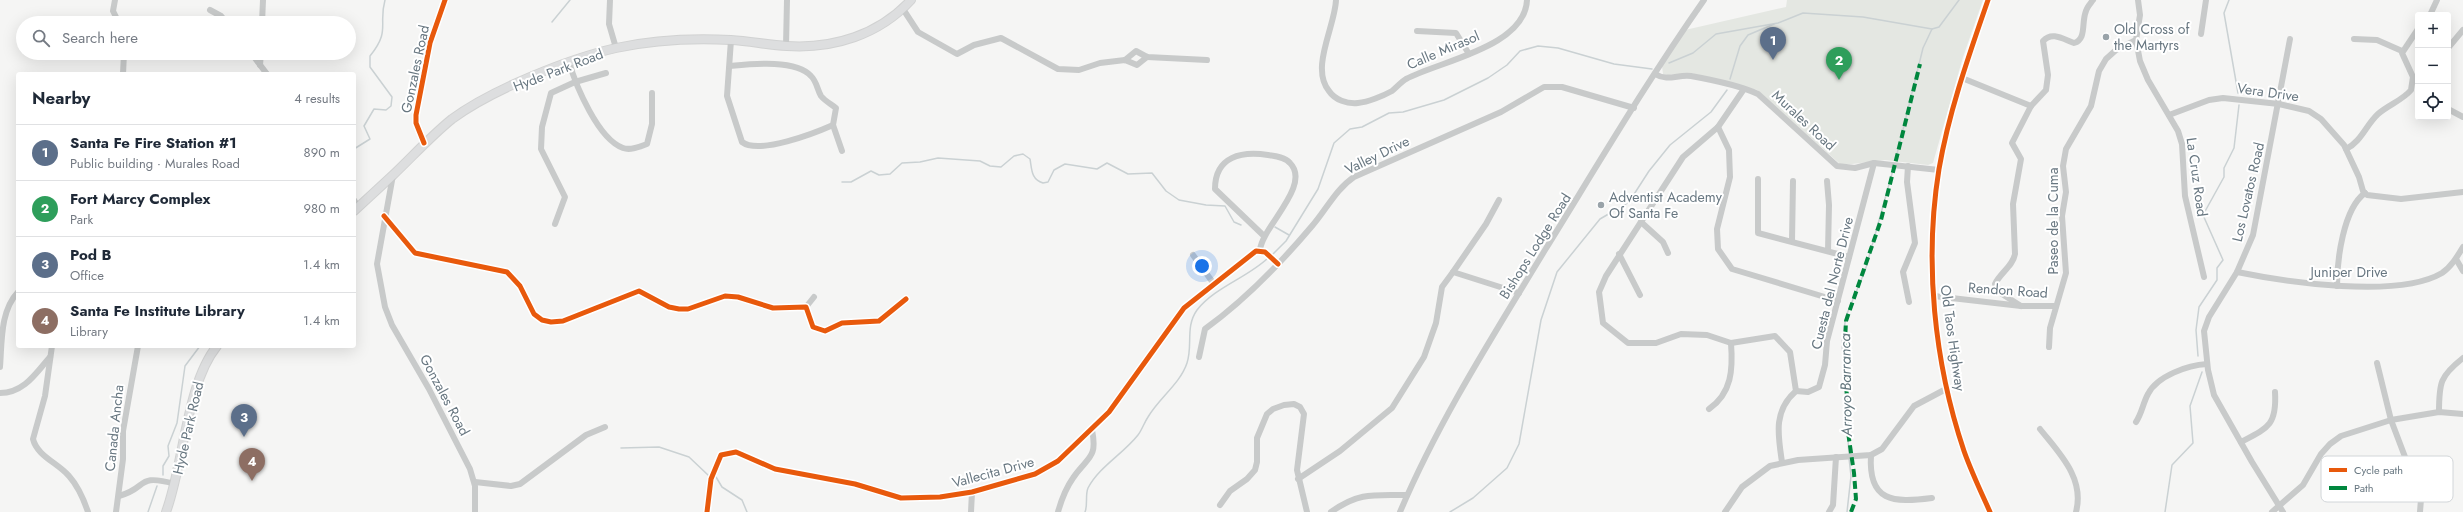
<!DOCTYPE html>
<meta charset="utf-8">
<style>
body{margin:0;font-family:Jost,sans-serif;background:#f2f2f3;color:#1f2937}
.controls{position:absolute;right:12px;top:12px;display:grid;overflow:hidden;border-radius:4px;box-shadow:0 4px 16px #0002}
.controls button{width:36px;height:36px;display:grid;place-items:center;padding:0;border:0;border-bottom:1px solid #e0e1e3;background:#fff;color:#1f2937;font:20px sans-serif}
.you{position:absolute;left:1202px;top:266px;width:14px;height:14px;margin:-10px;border:3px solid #fff;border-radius:50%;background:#1a73e8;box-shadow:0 0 0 6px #1a73e833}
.badge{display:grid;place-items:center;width:26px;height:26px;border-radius:50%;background:#111827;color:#fff;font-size:13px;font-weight:700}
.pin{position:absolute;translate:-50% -33px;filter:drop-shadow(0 1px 2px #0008)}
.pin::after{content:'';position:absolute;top:21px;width:14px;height:12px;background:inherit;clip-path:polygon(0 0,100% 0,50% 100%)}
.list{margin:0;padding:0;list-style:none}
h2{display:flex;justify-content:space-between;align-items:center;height:52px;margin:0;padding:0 16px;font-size:17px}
h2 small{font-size:13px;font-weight:400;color:#747a83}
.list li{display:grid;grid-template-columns:26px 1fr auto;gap:12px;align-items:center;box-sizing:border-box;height:56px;padding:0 16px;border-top:1px solid #e0e1e3}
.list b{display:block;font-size:15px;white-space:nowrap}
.list p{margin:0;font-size:13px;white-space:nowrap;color:#747a83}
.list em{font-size:13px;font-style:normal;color:#747a83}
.icon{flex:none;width:22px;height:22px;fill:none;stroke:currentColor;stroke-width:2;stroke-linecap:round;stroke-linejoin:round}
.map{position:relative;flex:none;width:2463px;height:512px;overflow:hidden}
.search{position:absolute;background:#fff;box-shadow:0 4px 16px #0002;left:16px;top:16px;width:340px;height:44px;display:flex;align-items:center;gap:10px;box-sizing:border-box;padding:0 14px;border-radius:22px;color:#747a83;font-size:15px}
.panel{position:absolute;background:#fff;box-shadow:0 4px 16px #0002;left:16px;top:72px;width:340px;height:276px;border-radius:4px}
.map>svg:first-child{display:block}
.green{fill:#e4e7e2}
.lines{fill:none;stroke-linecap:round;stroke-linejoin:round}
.stream{stroke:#cad1d3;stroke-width:1.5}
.major-casing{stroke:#d1d2d2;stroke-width:10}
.minor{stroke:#c8caca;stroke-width:6}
.major{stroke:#dddedf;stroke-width:8}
.quiet{stroke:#00873e;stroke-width:4;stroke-dasharray:8 4;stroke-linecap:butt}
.cycleway-casing{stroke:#fff;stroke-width:8}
.cycleway{stroke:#e8590c;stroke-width:5}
.poi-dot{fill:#99a3a9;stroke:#fff;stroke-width:1.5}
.labels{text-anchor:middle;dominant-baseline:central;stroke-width:4;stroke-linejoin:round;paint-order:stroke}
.poi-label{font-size:14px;fill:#687781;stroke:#fff;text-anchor:start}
.street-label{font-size:14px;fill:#687781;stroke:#fff}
.water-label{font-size:15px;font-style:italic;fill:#64777e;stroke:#fff}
.key{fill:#fff;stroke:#d2d6d9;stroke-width:1}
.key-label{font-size:11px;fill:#687781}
</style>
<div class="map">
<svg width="2463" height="512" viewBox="0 0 2463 512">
<rect width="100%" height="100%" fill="#f5f5f4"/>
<path class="green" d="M 1787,0 L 1983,0 L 1963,57 L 1933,163 L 1928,165 L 1885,160 L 1852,164 L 1840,164 L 1757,90 L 1691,73 L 1668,75 L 1663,74 L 1662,66 L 1685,30 L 1786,7 Z"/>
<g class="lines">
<g class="stream">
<path d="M 2229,0 L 2224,13 L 2238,93"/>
<path d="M 552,22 L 570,0"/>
<path d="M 1669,63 L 1693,53 L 1716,34 L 1778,23 L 1803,13 L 1863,17 L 1932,29 L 1939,27 L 1959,0"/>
<path d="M 1730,79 L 1740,46 L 1748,35 L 1774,24"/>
<path d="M 354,149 L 370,139 L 364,126 L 374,109 L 386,110 L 391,106 L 392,97 L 370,67 L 370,56 C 391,30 378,25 385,0"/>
<path d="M 1896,158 L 1923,48 L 1932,29"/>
<path d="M 842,182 L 851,182 L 871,171 L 879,175 L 890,174 L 902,163 L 920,162 L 938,158 L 980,161 L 990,166 L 1001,167 L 1014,156 L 1023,154 L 1030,159 C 1032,170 1031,179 1043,183 L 1048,182 L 1054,170 L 1065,164 L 1097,169 L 1107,163 L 1128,174 L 1152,173 L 1166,191 L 1179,200 L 1206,205 L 1225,206 L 1234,222 L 1241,225"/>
<path d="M 1275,227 L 1289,235"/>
<path d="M 1271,256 L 1286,241 L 1318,189 L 1334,143 L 1350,129 L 1362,127 L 1389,113 L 1403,112 L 1444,100 L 1488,78 L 1507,65 L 1520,51 L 1538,46 L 1558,48 L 1614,64 L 1652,69"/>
<path d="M 2198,356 L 2196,330 L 2199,307 L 2217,280 L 2217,268 L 2223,260 L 2203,215 L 2224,177 L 2224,168 L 2234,148 L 2239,105"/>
<path d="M 621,448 L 659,447 L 689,457 L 708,475"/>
<path d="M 1849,455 L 1842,343 L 1846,316 L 1865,271 L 1893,170"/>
<path d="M 163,475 L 163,466 L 169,456 L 168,446 L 177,423 L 185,366 L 200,346"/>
<path d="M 716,477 L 722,487 L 742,500 L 747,512"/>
<path d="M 148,512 L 157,486"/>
<path d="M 1085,512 C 1088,505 1085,495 1088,488 C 1099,467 1123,454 1138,435 C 1142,430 1144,423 1148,417 C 1159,398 1180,384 1187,363 C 1193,345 1185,327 1197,310 C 1215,287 1247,278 1268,258"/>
<path d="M 1450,512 L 1473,498 L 1507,468 L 1519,444 L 1541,320 L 1557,272 L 1600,219 L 1629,202 L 1649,171 L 1670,145 L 1711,112 L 1727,90"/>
<path d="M 1847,512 L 1851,476 L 1849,458"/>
<path d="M 2165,512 L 2172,465 L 2193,443 L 2190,406 L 2202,372"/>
</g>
<g class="major-casing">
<g id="major">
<path d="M 354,211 C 367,199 380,187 393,175 C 413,156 431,136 452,119 C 491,90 568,59 616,48 C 653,40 693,38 731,40 C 750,41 768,45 787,46 C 833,49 879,35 911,0"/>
<path d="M 166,512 C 184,464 186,384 217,346"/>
</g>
</g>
<g class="minor">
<path d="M 115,0 L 113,11 L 119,23"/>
<path d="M 610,0 L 609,24 L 616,48"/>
<path d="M 1336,0 C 1335,27 1310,68 1329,91 C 1335,100 1347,104 1358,103 C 1368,102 1383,96 1392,91 C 1397,87 1401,82 1406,79 C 1440,61 1525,47 1527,0"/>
<path d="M 1988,0 C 1969,55 1949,111 1939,169 C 1924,261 1934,362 1964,451 C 1971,471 1981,492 1990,512"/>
<path d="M 903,9 L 918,32 L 957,54 L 974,45 L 1001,38 L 1058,69 L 1079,70 L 1100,63 L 1125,60 L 1137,65 L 1147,57"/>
<path d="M 210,10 L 221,16 L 227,23"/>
<path d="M 2430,15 L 2437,0"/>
<path d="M 262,23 L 263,0"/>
<path d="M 1417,31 L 1456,33 L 1469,54"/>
<path d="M 2201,34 L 2206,0"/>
<path d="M 2354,39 L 2377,40 L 2402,51"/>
<path d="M 731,40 L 727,96 L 742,142 C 759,155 815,133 833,125"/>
<path d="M 2136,40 L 2140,61 L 2148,80 L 2178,131 L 2182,144 L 2185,196 L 2204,277"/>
<path d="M 786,46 L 787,0"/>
<path d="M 2448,48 L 2463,30"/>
<path d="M 251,53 L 267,74"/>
<path d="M 1125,60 L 1136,51 L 1147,57 L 1207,60"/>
<path d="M 569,62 C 576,86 598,139 623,148 C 631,151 641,146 647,144 L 652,124 L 652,93"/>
<path d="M 260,65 L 261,53"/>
<path d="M 730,66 C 751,64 796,59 811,76 C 817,82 817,89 821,96 C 825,101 831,104 836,108 L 833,125 L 842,151"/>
<path d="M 123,74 L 124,53"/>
<path d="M 1655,74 C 1668,82 1678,74 1691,76 C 1713,80 1739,85 1758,94 L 1837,166 L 1855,168 L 1874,163 L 1939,170"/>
<path d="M 1962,78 L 2031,106"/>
<path d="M 1744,89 L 1718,127 L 1683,157 L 1606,276 L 1599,292 L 1603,323 L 1628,343 L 1656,343 L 1681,334 L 1707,335 L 1731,343 L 1775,336 L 1790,352 L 1796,391"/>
<path d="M 2448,109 L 2463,117"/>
<path d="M 2169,115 L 2209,100 L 2223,98 L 2279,104 L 2309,111 L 2321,119 L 2344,145 L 2359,177 L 2363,191 L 2367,195 L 2401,199 L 2463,192"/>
<path d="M 1718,127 L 1729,150 L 1730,177 L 1717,229 L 1718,249 L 1732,269 L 1838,301"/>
<path d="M 424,143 L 416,123 L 416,115 L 430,43 L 445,0"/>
<path d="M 2346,149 C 2361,142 2366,125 2378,114 C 2388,105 2403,100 2411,90 L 2413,77 L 2402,53 L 2418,29"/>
<path d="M 1908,166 L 1907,182 L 1915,243 L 1903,272 L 1909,302"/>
<path d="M 393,175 L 377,264 L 385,307 L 392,325 L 429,389 L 470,469 L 475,486 L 475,512"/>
<path d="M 1758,179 L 1758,233 L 1849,257"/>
<path d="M 1827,181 L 1829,205 L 1828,251"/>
<path d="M 354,200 L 358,207"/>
<path d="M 384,216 L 415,253 L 507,272 L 520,286 L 534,314 L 542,320 L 551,322 L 563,321 L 639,291 L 669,307 L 679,309 L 688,309 L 725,296 L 738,297 L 773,308 L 806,307 L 813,327 L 825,331 L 842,323 L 879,321 L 906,299"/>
<path d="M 1641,222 L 1663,242 L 1668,253"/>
<path d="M 555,224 L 565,197 L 541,149 L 542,127 L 551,93 L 575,82 L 606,73"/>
<path d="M 1792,241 L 1793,181"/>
<path d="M 1260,250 C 1262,227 1312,185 1290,163 C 1285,157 1275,156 1268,155 C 1242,151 1215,156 1215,189 L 1264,236"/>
<path d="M 1619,254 L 1640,295"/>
<path d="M 1193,255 L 1214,284"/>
<path d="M 2456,259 L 2463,271"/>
<path d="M 1453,272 L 1486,224 L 1499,200"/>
<path d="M 2237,272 C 2286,282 2398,299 2442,273 C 2451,267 2457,257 2463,247"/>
<path d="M 2337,286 C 2337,261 2343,209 2365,193"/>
<path d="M 1934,296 L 2021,306 L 2056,306"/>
<path d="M 2021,306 L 2002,294 L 1995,284 C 2000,273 2013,266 2015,254 L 2013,204 L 2021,159 L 2012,143 L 2031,106 L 2046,90 L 2048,75 L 2043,41 C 2052,31 2063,39 2074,43 C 2087,39 2081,23 2086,11 C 2087,7 2090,4 2093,0"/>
<path d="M 806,307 L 814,297"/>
<path d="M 52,346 L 45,396 L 33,439 C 37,456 58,463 69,476 C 77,485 84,500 88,512"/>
<path d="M 2049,347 L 2050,328 L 2066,273 L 2062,216 L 2066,192 L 2063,166 L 2066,149 L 2091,106 L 2099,71 L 2106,59 L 2116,50 L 2136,40 L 2140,15 L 2138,0"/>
<path d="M 1199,357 L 1205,329 C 1245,300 1280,264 1312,226 C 1326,210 1336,189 1354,177 L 1501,112 L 1544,87 L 1562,87 L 1634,108"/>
<path d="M 2377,363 L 2391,420 L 2421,499 L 2420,512"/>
<path d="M 0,367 C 2,342 0,311 18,292"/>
<path d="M 1796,391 L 1808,392 L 1819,387 L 1825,365 L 1827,341 L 1874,163"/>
<path d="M 0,393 C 24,393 36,373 50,357"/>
<path d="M 1709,409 C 1732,393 1733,369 1731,343"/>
<path d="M 2439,412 C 2439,383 2440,376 2463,358"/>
<path d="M 2136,422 C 2142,413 2143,403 2148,394 C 2157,376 2188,365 2207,364"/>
<path d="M 2040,429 C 2059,453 2085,478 2076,512"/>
<path d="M 2241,442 C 2268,428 2277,425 2275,392"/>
<path d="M 1871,455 C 1868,502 1893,503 1932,498"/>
<path d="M 1782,462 C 1778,435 1773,411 1796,391"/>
<path d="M 1298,479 L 1340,451 L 1392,408 L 1424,357 L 1436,323 L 1442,287 L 1453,272 L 1519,293"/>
<path d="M 475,482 L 511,486 L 520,484 L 586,435 L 605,427"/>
<path d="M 119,496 C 149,488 135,473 175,484"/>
<path d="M 1220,505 L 1230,491 L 1247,479 L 1255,470 L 1257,462 L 1257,438 L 1267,414 L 1273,409 L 1284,405 L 1294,404 L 1300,407 L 1304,414 L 1297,470 L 1307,512"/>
<path d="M 116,512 L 123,459 L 123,431 L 138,346"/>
<path d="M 707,512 L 711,479 L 721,455 L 736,452 L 775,469 L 855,484 L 901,498 L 940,497 L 972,492 L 1035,474 L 1058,461 L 1109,412 L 1184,308 L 1256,251 L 1265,252 L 1278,264"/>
<path d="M 971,512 L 972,492"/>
<path d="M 1058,512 C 1061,501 1066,488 1073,478 C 1087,457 1098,459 1092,430"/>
<path d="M 1331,512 C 1359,492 1374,495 1407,495"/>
<path d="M 1400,512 C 1439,420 1493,336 1545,250 C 1597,166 1647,81 1704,0"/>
<path d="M 1725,512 L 1742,487 L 1770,466 L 1798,460 L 1871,455 L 1882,449 L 1914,406 L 1946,389"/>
<path d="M 1829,512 L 1833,505 L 1836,457"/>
<path d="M 2272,512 L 2303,485 L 2321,454 L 2330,444 L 2341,436 L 2391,420 L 2439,412 L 2463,414"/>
<path d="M 2283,512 L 2252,462 L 2214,395 L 2208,370 L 2204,331 L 2209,317 L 2237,272 L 2253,235 L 2290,39"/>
</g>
<use href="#major" class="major"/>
<path class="quiet" d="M 1851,512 L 1856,499 L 1854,473 L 1848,432 L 1845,342 L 1846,321 L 1881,220 L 1920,64"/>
<g class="cycleway-casing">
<g id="cycleway">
<path d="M 1988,0 C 1969,55 1949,111 1939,169 C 1924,261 1934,362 1964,451 C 1971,471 1981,492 1990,512"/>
<path d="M 424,143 L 416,123 L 416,115 L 430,43 L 445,0"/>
<path d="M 384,216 L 415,253 L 507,272 L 520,286 L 534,314 L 542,320 L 551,322 L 563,321 L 639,291 L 669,307 L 679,309 L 688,309 L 725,296 L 738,297 L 773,308 L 806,307 L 813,327 L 825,331 L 842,323 L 879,321 L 906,299"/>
<path d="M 707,512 L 711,479 L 721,455 L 736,452 L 775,469 L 855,484 L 901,498 L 940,497 L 972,492 L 1035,474 L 1058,461 L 1109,412 L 1184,308 L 1256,251 L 1265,252 L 1278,264"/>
</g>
</g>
<use href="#cycleway" class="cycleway"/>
</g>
<g class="poi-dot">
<circle cx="2106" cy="37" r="4"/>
<circle cx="1601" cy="205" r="4"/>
</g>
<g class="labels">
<g class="poi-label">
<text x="2114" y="29">Old Cross of<tspan x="2114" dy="16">the Martyrs</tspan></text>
<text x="1609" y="197">Adventist Academy<tspan x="1609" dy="16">Of Santa Fe</tspan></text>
</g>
<g class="street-label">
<text transform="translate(1443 50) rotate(-23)">Calle Mirasol</text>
<text transform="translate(415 69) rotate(-78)">Gonzales Road</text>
<text transform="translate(558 70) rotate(-21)">Hyde Park Road</text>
<text transform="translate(2268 92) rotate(8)">Vera Drive</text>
<text transform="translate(1804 120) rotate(43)">Murales Road</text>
<text transform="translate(1377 155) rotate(-26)">Valley Drive</text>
<text transform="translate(2197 177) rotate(82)">La Cruz Road</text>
<text transform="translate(2248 192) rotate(-77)">Los Lovatos Road</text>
<text transform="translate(2053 221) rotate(-90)">Paseo de la Cuma</text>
<text transform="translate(1535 246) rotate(-58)">Bishops Lodge Road</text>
<text x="2349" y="272">Juniper Drive</text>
<text transform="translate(1832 283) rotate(-76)">Cuesta del Norte Drive</text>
<text transform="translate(2008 290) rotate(4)">Rendon Road</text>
<text transform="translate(1953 338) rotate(82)">Old Taos Highway</text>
<text transform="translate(445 395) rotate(62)">Gonzales Road</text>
<text transform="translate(114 428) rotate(-84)">Canada Ancha</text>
<text transform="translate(188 428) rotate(-77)">Hyde Park Road</text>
<text transform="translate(993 472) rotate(-15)">Vallecita Drive</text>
</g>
<g class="water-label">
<text transform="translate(1846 385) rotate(-91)">Arroyo Barranca</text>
</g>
</g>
<rect x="2321" y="456" width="132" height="46" rx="6" class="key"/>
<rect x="2329" y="468" width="18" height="4" fill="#e8590c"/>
<rect x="2329" y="486" width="18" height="4" fill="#00873e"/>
<g class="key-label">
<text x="2354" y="474">Cycle path</text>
<text x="2354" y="492">Path</text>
</g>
</svg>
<div class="controls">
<button>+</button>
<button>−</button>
<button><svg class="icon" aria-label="locate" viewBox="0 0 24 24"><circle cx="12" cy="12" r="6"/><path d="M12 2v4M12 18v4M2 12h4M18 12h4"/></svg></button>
</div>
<div class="you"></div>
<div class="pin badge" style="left:1773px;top:60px;background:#5c6f8a">1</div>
<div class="pin badge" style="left:1839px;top:80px;background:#2e9e5b">2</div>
<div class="pin badge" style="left:244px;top:437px;background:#5c6f8a">3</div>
<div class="pin badge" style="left:252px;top:481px;background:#8d6e63">4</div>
<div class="search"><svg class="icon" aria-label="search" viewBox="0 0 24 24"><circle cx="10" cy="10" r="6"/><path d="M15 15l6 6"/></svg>Search here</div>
<section class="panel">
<h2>Nearby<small>4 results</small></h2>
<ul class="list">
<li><span class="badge" style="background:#5c6f8a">1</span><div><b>Santa Fe Fire Station #1</b><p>Public building · Murales Road</p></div><em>890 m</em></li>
<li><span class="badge" style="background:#2e9e5b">2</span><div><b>Fort Marcy Complex</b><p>Park</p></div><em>980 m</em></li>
<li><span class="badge" style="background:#5c6f8a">3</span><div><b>Pod B</b><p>Office</p></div><em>1.4 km</em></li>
<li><span class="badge" style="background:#8d6e63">4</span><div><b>Santa Fe Institute Library</b><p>Library</p></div><em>1.4 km</em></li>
</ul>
</section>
</div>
